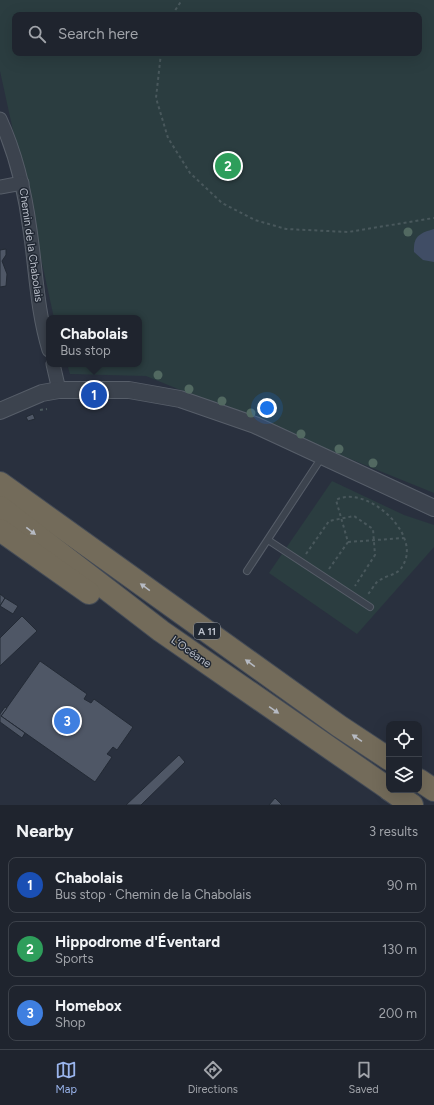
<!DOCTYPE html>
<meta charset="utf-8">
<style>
body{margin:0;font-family:Figtree,sans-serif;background:#272c36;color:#f1f3f6}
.controls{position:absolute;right:12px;bottom:12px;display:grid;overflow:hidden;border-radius:8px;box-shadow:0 4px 16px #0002}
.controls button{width:36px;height:36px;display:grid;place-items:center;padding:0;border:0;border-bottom:1px solid #3c414a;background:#1f242e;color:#f1f3f6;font:20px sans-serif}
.you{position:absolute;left:267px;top:408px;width:14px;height:14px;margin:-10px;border:3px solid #fff;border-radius:50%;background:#1a73e8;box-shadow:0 0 0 6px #1a73e833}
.badge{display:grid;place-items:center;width:26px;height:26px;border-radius:50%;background:#9ab5ed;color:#fff;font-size:13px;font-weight:700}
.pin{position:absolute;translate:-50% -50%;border:2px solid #fff;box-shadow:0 1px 4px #0006}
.popup{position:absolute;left:46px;top:315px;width:96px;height:52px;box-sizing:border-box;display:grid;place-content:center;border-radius:8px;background:#1f242e;filter:drop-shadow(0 1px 3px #0005);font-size:13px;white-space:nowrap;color:#a1a4aa}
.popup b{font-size:15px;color:#f1f3f6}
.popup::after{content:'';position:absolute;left:50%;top:100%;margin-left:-8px;border:8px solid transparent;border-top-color:#1f242e}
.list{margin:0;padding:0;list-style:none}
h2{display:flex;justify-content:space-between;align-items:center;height:52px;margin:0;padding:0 16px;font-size:17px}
h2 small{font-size:13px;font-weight:400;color:#a1a4aa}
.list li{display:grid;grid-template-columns:26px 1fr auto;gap:12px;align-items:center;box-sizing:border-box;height:56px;margin:0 8px 8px;padding:0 8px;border:1px solid #3c414a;border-radius:8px}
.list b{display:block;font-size:15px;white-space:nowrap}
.list p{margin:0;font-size:13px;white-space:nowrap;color:#a1a4aa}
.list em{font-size:13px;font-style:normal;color:#a1a4aa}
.icon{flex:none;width:22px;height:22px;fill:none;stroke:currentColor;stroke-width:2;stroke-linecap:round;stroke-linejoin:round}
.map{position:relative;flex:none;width:434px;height:805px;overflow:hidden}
.search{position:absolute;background:#1f242e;box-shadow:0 4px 16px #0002;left:12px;right:12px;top:12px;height:44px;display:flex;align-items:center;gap:10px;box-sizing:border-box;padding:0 14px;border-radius:8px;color:#a1a4aa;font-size:15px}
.sheet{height:244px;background:#1f242e}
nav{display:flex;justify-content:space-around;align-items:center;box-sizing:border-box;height:56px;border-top:1px solid #3c414a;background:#1f242e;font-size:11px;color:#a1a4aa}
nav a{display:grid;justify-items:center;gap:2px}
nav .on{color:#9ab5ed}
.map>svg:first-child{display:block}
.green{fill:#2b3d40;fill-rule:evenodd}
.water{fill:#404d65}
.building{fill:#4f5766;stroke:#232a35}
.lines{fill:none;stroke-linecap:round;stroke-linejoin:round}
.service-casing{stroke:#575e69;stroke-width:8}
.minor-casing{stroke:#575e69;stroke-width:15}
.tertiary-casing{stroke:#575e69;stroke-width:18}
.motorway-casing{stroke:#444b56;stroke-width:24}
.path{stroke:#49585c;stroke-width:2;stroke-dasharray:3 3;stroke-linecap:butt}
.service{stroke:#3c434e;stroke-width:6}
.minor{stroke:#3c434e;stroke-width:13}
.tertiary{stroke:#3c434e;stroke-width:16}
.motorway{stroke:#736b5a;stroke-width:22}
.tree{fill:#526961}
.oneway{fill:#b6bac3}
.labels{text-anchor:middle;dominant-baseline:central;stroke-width:3;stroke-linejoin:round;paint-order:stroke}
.shield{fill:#212833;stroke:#8b919c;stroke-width:1}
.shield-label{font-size:10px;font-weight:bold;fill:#b9bec9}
.street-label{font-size:11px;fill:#b9bec9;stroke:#212833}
</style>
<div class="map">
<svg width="434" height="805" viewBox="0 0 434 805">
<rect width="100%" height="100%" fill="#29303e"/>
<g class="green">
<path d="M 0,0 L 434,0 L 434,493 L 146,376 L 70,374 L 67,364 L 139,364 L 139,318 L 54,318 L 0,71 ZM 15,15 L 419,15 L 419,53 L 15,53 Z"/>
<path d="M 332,481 L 404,515 L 434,525 L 434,547 L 357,634 L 269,573 Z"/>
</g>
<path class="water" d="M 434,229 L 434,262 L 423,260 L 414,252 C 413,236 420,233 434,229 Z"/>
<g class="building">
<path d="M 6,249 L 6,255 L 2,261 L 7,274 L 6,286 L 0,287 L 0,250 Z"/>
<path d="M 33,414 L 35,419 L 28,421 L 26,417 Z"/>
<path d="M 0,594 L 5,598 L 0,606 Z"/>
<path d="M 5,598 L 18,606 L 13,614 L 0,606 Z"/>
<path d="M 22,616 L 37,631 L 0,666 L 0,638 Z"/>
<path d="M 40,661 L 87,694 L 84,699 L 91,703 L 94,699 L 133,727 L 117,750 L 113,747 L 107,754 L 112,757 L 95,782 L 1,716 Z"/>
<path d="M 5,707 L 7,708 L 1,716 L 25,733 L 22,738 L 0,722 L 0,714 Z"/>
<path d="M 179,755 L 185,762 L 141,805 L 126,805 Z"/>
<path d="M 275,798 L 282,805 L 269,805 Z"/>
</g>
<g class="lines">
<g class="service-casing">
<g id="service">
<path d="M 268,540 L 370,607"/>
<path d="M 247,571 L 322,457"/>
</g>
</g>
<g class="minor-casing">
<g id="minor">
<path d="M 0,119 C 16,154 25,192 30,230 C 36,270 37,311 49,350"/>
<path d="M 0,187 L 22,183"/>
<path d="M 53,364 L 59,390"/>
</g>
</g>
<g class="tertiary-casing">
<path id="tertiary" d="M 0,411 L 42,393 L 59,390 L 129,390 L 180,399 L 255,425 L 434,508"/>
</g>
<g class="motorway-casing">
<g id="motorway">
<path d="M 0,483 L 339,726 L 389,759"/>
<path d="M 0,507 L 161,631 L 389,789"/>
<path d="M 0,530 L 89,593"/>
<path d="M 419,780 L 434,790"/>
<path d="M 390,790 L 412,805"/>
</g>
</g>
<g class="path">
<path d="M 172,15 L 182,0"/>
<path d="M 161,53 L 156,98 L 168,138 L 190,173 L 222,203 L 255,220 L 286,229 L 348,232 L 434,218"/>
<path d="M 40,410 L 47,409"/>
<path d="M 348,542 L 404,538"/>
<path d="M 306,554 L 329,521 L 354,516 L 373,529 L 375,555 L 355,586"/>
<path d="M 329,569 L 348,542 L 336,500 C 364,485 414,527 406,558 C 400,578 390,572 377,582 C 374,585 371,591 368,594"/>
</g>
<use href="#service" class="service"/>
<use href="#minor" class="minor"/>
<use href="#tertiary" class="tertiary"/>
<use href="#motorway" class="motorway"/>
</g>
<g class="tree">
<circle cx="408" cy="232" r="4.5"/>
<circle cx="158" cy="375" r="4.5"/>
<circle cx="189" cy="389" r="4.5"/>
<circle cx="222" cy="401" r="4.5"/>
<circle cx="251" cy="413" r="4.5"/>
<circle cx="301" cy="434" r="4.5"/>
<circle cx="339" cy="449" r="4.5"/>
<circle cx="373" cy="463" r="4.5"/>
</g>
<defs><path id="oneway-solid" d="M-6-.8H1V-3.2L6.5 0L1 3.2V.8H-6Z"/></defs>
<g class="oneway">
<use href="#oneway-solid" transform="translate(31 531) rotate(38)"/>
<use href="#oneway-solid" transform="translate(145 587) rotate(-144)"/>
<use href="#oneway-solid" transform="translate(250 663) rotate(-144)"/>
<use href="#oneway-solid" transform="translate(274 710) rotate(35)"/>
<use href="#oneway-solid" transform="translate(357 738) rotate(-146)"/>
</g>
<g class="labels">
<rect class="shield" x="194" y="623" width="26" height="16" rx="3"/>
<g class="shield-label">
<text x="207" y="631">A 11</text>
</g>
<g class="street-label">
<text transform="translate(31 245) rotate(82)">Chemin de la Chabolais</text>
<text transform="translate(191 652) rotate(35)">L’Océane</text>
</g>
</g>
</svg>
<div class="controls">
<button><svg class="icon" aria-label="locate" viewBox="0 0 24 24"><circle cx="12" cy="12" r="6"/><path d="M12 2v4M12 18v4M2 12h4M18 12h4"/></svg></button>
<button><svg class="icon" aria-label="layers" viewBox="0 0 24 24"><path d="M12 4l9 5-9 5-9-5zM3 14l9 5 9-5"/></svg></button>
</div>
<div class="you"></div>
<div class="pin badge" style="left:94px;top:395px;background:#1a4fb4">1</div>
<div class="popup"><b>Chabolais</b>Bus stop</div>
<div class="pin badge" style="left:228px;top:166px;background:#2e9e5b">2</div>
<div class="pin badge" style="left:67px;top:721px;background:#3f7fe0">3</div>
<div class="search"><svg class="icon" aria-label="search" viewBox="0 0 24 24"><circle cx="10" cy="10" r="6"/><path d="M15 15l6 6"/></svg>Search here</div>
</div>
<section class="sheet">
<h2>Nearby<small>3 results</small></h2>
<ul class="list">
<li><span class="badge" style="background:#1a4fb4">1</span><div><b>Chabolais</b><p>Bus stop · Chemin de la Chabolais</p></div><em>90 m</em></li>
<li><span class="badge" style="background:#2e9e5b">2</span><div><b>Hippodrome d'Éventard</b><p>Sports</p></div><em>130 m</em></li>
<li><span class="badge" style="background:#3f7fe0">3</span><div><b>Homebox</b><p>Shop</p></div><em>200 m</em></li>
</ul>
</section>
<nav>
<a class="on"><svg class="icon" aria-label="map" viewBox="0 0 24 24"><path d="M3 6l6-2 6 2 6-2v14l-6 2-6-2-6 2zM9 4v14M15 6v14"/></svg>Map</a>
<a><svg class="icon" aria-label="directions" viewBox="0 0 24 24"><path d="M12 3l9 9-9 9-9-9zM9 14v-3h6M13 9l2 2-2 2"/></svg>Directions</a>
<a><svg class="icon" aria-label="saved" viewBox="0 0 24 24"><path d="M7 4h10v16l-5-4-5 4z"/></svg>Saved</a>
</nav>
